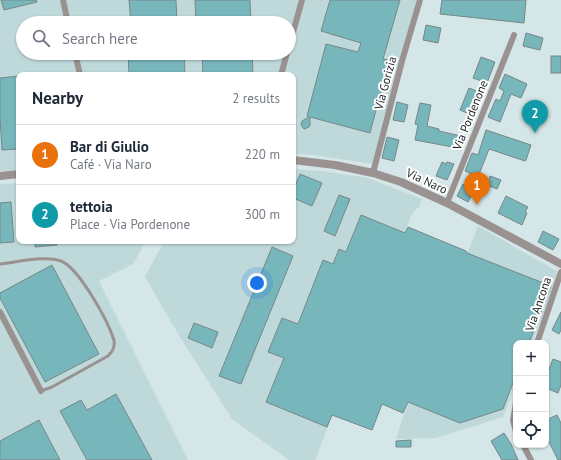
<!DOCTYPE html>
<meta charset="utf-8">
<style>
body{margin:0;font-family:"PT Sans",sans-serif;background:#f2f2f3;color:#1f2937}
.controls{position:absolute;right:12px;bottom:12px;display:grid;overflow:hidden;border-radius:8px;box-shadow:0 1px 3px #0004}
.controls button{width:36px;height:36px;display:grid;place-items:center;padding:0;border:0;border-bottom:1px solid #e0e1e3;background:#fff;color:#1f2937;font:20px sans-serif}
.you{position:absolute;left:257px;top:283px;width:14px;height:14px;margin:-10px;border:3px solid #fff;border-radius:50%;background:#1a73e8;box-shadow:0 0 0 6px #1a73e833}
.badge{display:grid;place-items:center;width:26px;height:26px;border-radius:50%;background:#111827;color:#fff;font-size:13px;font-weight:700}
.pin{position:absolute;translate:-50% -33px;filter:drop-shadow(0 1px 2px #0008)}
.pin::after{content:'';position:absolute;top:21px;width:14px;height:12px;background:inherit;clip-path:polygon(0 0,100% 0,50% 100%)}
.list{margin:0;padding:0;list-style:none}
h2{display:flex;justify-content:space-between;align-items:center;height:52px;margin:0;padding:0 16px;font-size:17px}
h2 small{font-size:13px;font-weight:400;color:#747a83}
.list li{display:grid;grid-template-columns:26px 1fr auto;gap:12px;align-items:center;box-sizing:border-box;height:60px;padding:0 16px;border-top:1px solid #e0e1e3}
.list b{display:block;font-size:15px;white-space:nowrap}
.list p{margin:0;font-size:13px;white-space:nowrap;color:#747a83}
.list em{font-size:13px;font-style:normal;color:#747a83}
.icon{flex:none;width:22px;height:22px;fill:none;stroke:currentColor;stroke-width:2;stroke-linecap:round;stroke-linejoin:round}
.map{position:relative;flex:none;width:561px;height:460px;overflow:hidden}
.search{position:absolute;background:#fff;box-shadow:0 1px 3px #0004;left:16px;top:16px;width:280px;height:44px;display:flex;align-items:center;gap:10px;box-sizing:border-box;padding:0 14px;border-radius:22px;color:#747a83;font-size:15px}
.panel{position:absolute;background:#fff;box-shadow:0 1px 3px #0004;left:16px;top:72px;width:280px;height:172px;border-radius:8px}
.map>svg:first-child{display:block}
.built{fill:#bfd9db;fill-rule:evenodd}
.building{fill:#77b6bb;stroke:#778788}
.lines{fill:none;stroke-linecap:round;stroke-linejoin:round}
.service{stroke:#999290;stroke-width:3}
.minor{stroke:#999290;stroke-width:6}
.tertiary{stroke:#999290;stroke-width:8}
.labels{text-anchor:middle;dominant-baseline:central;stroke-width:4;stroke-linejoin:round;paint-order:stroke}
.street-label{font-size:12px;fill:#1f2526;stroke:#fff}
</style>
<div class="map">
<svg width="561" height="460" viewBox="0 0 561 460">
<rect width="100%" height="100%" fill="#d4e6e7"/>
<g class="built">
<path d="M 0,0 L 418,0 L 373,164 L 313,155 L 293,154 L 293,75 L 19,75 L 19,170 L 0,171 ZM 23,23 L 289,23 L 289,53 L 23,53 Z"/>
<path d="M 293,169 L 321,171 L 368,178 L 422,199 L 419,207 L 414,211 L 411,216 L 315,460 L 289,460 L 232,419 L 180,337 L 145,277 L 164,241 L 293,241 Z"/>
<path d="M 19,183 L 19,241 L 146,241 L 133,264 L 99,281 L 188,460 L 0,460 L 0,184 Z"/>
<path d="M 478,226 L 560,273 L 532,343 L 516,343 L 516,384 L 503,417 L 436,438 L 396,439 L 404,414 Z"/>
</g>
<g class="building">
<path d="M 1,0 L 36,0 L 37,2 L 4,10 Z"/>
<path d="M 129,0 L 176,0 L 177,23 L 131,23 Z"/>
<path d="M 195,0 L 250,0 L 251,23 L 196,23 Z"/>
<path d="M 330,0 L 400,0 L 383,59 L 389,60 L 370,133 L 310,117 L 310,125 L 309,127 L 304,129 L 301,125 L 302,121 L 309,117 L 307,116 L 326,44 L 358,52 L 361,43 L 321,31 Z"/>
<path d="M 442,0 L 526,0 L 524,23 L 440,14 Z"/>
<path d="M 426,25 L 441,28 L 438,43 L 423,40 Z"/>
<path d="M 526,33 L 543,38 L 540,50 L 523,46 Z"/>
<path d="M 128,53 L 184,53 L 185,75 L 129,75 Z"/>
<path d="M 202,53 L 252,53 L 253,75 L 203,75 Z"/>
<rect x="551" y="56" width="10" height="17"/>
<path d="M 481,57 L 495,62 L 487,83 L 473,78 Z"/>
<path d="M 505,74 L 527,84 L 521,98 L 511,94 L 500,122 L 488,117 L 496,99 L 500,101 L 504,91 L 499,88 Z"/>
<path d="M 19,76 L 19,149 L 2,150 L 0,118 L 0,78 Z"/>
<path d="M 469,88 L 482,93 L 472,115 L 460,110 Z"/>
<path d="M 397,102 L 408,105 L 404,122 L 393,120 Z"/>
<path d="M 420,103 L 431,105 L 427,126 L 439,129 L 439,131 L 461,136 L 458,148 L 415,140 L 418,125 L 415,124 Z"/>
<path d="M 486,130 L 531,145 L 526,160 L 525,161 L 489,149 L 478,177 L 465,171 L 472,153 L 478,155 Z"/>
<path d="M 387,137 L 399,140 L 394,161 L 382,158 Z"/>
<path d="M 442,162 L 446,164 L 447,162 L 454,164 L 447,180 L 436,176 Z"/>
<path d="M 300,174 L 322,183 L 312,206 L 293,198 L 293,191 Z"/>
<path d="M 490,176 L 501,180 L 497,189 L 487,185 Z"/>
<path d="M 463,184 L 474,190 L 468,202 L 457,196 Z"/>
<path d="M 339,195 L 350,199 L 335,236 L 324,231 Z"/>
<path d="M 506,196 L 528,207 L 525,212 L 527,213 L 522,225 L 498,213 Z"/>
<path d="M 11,202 L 14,242 L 0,243 L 0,203 Z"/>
<path d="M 361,215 L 405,233 L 408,227 L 466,251 L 467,253 L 551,286 L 529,343 L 516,343 L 516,375 L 503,409 L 460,423 L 408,402 L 403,413 L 382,404 L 372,430 L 332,415 L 327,427 L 266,402 L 284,358 L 268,352 L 282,318 L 298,324 L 323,260 L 333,264 L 339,249 L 346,252 Z"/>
<path d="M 543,231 L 559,239 L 553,250 L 538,242 Z"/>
<path d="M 35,241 L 57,241 L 57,245 L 35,247 Z"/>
<path d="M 272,247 L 293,256 L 241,384 L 219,376 Z"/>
<path d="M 52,265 L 99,354 L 45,382 L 0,298 L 0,293 Z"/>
<path d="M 561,312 L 561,330 L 559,334 L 552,330 Z"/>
<path d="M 194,323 L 218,332 L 212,348 L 188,338 Z"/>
<path d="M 553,359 L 561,362 L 561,385 L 558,393 L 546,388 L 546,377 Z"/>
<path d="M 116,394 L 152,460 L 87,460 L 60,411 L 81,400 L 87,410 Z"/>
<path d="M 557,415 L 561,423 L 561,460 L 558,460 L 546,436 L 546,420 Z"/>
<path d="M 39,420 L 60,460 L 0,460 L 0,441 Z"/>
<path d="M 504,433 L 511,444 L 518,460 L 502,460 L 491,441 Z"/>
<path d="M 411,440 L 411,447 L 396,447 L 396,441 Z"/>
</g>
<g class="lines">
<path class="service" d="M 0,264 C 18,262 45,255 61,261 C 79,268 108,321 114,340 C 115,347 113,351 108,356 L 52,387 L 41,391"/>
<g class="minor">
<path d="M 63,0 L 68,23"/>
<path d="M 289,47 L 302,0"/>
<path d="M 75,53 L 80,75"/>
<path d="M 281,75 L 287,53"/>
<path d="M 373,173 L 402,61 L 420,0"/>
<path d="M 447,203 L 514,35"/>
<path d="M 0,312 L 41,391"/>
<path d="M 537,343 L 561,272"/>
<path d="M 516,403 L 513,420 L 516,432"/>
<path d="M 523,445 L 531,460"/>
</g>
<g class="tertiary">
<path d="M 293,160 L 335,165 L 373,173 L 401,182 L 447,203 L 561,264"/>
<path d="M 0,176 L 19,174"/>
</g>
</g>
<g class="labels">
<g class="street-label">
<text transform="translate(385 83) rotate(-75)">Via Gorizia</text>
<text transform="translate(470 115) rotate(-68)">Via Pordenone</text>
<text transform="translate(427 181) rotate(25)">Via Naro</text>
<text transform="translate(538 304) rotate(-71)">Via Ancona</text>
</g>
</g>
</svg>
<div class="controls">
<button>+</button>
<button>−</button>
<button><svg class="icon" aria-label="locate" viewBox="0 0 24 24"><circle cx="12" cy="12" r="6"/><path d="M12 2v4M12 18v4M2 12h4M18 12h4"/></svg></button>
</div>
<div class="you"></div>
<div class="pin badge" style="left:477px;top:205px;background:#e8710a">1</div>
<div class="pin badge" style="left:535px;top:133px;background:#0f9aa8">2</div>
<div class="search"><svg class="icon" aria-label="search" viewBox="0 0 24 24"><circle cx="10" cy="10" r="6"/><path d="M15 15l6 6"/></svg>Search here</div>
<section class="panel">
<h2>Nearby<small>2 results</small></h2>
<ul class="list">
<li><span class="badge" style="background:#e8710a">1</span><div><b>Bar di Giulio</b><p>Café · Via Naro</p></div><em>220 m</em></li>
<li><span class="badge" style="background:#0f9aa8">2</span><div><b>tettoia</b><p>Place · Via Pordenone</p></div><em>300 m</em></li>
</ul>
</section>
</div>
